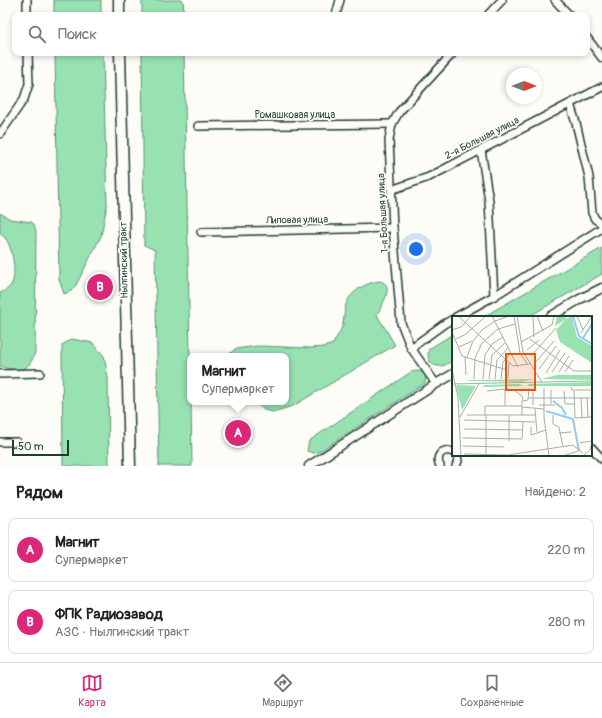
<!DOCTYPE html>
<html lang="ru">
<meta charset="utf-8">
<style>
body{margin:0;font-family:Pangolin,sans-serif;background:#f2f2f2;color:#222}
.compass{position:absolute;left:506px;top:68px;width:36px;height:36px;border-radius:50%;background:#fff;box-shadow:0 2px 6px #0003;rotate:90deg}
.scale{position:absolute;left:12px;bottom:10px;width:57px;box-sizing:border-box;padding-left:4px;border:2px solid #1f3d34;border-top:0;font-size:11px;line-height:14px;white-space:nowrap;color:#1f3d34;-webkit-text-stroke:3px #fdfcf7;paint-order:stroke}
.you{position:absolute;left:416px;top:249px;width:14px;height:14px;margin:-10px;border:3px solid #fff;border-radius:50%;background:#1a73e8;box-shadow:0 0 0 6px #1a73e833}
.badge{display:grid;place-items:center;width:26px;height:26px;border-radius:50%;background:#db2777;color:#fff;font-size:13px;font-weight:700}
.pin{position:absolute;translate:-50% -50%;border:2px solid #fff;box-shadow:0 1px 4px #0006}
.popup{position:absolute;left:187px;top:353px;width:102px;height:52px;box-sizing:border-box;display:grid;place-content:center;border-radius:8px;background:#fff;filter:drop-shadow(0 1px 3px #0005);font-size:13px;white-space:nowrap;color:#767676}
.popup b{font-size:15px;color:#222}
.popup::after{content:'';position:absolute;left:50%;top:100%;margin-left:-8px;border:8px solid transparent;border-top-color:#fff}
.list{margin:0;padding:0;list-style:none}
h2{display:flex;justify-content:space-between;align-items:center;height:52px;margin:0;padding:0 16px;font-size:17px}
h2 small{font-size:13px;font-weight:400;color:#767676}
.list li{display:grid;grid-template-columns:26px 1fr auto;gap:12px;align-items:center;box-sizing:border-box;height:64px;margin:0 8px 8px;padding:0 8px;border:1px solid #e0e0e0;border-radius:8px}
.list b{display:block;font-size:15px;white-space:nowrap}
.list p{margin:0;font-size:13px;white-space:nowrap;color:#767676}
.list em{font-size:13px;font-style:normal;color:#767676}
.icon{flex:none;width:22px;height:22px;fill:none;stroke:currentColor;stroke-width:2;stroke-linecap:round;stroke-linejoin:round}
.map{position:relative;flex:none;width:602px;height:466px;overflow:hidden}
.search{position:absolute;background:#fff;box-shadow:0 2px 6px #0003;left:12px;right:12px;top:12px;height:44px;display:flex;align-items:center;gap:10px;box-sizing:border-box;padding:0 14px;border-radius:8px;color:#767676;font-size:15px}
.sheet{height:196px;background:#fff}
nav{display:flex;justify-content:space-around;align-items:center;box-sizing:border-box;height:56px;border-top:1px solid #e0e0e0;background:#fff;font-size:11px;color:#767676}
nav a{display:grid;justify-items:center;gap:2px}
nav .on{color:#db2777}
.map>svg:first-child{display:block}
.green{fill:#98e2b2;stroke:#5c9073}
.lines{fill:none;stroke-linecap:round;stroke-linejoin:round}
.minor-casing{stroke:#1f3d34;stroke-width:10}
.tertiary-casing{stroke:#1f3d34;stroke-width:11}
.secondary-casing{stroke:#1f3d34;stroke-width:13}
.minor{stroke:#fdfcf7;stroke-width:7}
.tertiary{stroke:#fdfcf7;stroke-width:8}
.secondary{stroke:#fdfcf7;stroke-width:10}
.labels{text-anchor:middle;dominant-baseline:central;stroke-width:3.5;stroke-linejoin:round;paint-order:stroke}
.street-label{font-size:10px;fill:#1f3d34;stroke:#fdfcf7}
.inset-river{fill:none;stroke:#94caf3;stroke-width:2}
.inset-road{fill:none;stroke:#a4b0a9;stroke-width:1}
.view{fill:#e8590c;fill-opacity:0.15;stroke:#e8590c;stroke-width:2}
.inset-edge{fill:none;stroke:#1f3d34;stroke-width:2}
</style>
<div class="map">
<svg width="602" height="466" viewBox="0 0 602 466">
<rect width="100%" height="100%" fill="#fdfcf7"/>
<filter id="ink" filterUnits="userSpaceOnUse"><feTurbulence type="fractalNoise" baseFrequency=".025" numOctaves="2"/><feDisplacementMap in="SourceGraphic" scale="8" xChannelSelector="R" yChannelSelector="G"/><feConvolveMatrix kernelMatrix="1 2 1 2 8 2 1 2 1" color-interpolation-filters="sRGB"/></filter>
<g filter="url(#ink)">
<g class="green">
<rect x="54" y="0" width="47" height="15"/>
<path d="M 142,0 L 183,0 L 184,15 L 142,15 Z"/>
<path d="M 55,53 L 103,53 L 107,205 L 101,236 L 76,285 L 71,291 L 64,294 L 59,279 Z"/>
<path d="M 142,53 L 184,53 L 190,356 L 190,402 L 191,402 L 192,466 L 159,466 L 155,250 L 144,245 Z"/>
<path d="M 0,213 L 10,219 L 31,222 L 34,224 L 36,232 L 35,352 C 29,373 18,372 0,366 L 0,293 C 4,291 10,288 12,283 C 17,274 12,245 5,238 C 4,236 2,235 0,234 Z"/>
<path d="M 602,248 L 602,274 L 528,317 L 483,317 Z"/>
<path d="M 380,281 C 396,285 381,306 377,315 L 395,345 L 293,406 L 273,412 L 264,410 L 255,402 L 286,402 L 286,356 L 228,356 L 235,349 L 258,346 L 311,348 L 324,347 L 333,344 C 336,338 341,331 343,324 C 344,319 344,313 345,308 C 348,293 364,283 380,281 Z"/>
<path d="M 453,334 L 453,360 C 449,363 443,367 438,366 C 428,365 427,356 429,349 Z"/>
<path d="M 72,339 L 93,343 L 104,356 L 108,378 L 109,466 L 63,466 L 62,345 Z"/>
<path d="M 419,371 L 423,372 L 426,375 L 425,383 L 322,450 L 314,453 L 307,451 L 309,441 L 411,372 Z"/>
</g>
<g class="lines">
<g class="minor-casing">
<g id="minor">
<path d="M 27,0 L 27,15"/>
<path d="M 555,0 L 569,15"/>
<path d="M 336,15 L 340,0"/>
<path d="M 488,15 L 502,0"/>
<path d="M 587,38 L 602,58"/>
<path d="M 570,104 L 576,123 L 589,177 L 592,213 L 595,219 L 602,224"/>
<path d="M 198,126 L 392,124"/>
<path d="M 0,134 L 24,99 L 29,84 L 28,53"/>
<path d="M 481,150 L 489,201 L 494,296"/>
<path d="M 391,190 L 429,177 L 602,87"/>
<path d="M 201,232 L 393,228"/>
<path d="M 456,317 L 494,296 L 602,228"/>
<path d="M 411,348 L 444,324 L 453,319"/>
<path d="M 0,374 L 40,373"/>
<path d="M 436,384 L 411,348 L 401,323 L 393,228 L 389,140 L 392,124 L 399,112 L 453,53"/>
<path d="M 0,442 L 17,442"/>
<path d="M 591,447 L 602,459"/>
<path d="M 440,466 C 435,456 442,448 453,452"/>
<path d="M 456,466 L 458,461 L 457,455"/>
</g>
</g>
<g class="tertiary-casing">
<g id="tertiary">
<path d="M 550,317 L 580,299 L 602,288"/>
<path d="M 309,466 L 436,384 L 453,374"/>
</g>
</g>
<g class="secondary-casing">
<g id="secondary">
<path d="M 119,0 L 119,15"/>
<path d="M 120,53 L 130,466"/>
</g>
</g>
<use href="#minor" class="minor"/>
<use href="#tertiary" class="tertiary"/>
<use href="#secondary" class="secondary"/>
</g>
</g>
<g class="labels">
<g class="street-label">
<text x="295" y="115">Ромашковая улица</text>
<text transform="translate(482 138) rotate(-27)">2-я Большая улица</text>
<text transform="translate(383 213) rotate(-93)">1-я Большая улица</text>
<text transform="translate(297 220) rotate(-1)">Липовая улица</text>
<text transform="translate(124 260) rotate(-91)">Нылгинский тракт</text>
</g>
</g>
<g transform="translate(452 316)">
<rect width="140" height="140" fill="#fdfcf7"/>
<path d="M 105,0 L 114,0 L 114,3 L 120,0 L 125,21 L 140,30 L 140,47 L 108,26 L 104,14 L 113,4 L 103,10 ZM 105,59 L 140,59 L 140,64 L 89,63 ZM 83,63 L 69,66 L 16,65 L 17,64 ZM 140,66 L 140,70 L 75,70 L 77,68 ZM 67,68 L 72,70 L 30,71 L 33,69 ZM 6,69 L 24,70 L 10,94 L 4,70 Z" fill="#98e2b2"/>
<path class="inset-river" d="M 121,0 L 127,20 L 140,28M 131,22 L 140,8M 101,85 L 110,92 L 114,99M 94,95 L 121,103 L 127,135"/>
<path class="inset-road" d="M 6,0 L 61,50 L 78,48M 40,0 L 66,51M 62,0 L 68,37 L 76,49M 65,0 L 71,36 L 90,66M 81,0 L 82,21M 85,0 L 91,15M 125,0 L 131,14M 0,14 L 9,11 L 19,0M 0,16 L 10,40 L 55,54M 129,17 L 140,0M 4,23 L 14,18 L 34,0M 78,23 L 122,55 L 140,55M 69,26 L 100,9 L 102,0M 7,31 L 20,25M 75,34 L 87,24M 79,40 L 104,12M 13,41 L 14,59M 15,41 L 21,25 L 30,14 L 43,5 L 57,0M 83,47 L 102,25M 0,53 L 6,82 L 9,140M 87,53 L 104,30M 100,56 L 113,37M 107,56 L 117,40M 113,56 L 121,44M 94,57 L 108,34M 22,63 L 23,42 L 30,27 L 46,13 L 63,8M 31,63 L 33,39 L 40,28 L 51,21M 37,63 L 40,39 L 54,26M 43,63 L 45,44 L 56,32M 49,63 L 51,46 L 59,37M 56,63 L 57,47M 0,68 L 140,65M 119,71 L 120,74 L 140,74M 92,72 L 92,101 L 97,140M 53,73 L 62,74 L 70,80 L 71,85 L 76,84 L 77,72M 81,73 L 81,89M 35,75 L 53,73 L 53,90M 112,75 L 113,88 L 122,88M 122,75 L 123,102 L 140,101M 129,81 L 130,102M 135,81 L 136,101M 77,82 L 140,82M 99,88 L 99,74M 87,89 L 103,89M 70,91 L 92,93M 83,93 L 85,116M 15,99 L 83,99M 33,99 L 33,90 L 70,90M 70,99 L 70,85M 101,99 L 101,108 L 107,111 L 111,131M 8,101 L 27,68M 12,104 L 83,106M 79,111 L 79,119 L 94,114M 12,113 L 71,114M 107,117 L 119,116M 11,122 L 70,123 L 71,106M 57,125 L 57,99M 128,127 L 140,125M 11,130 L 52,131M 12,138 L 56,139 L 121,129 L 131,137M 34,139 L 34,99M 111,140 L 126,135M 131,140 L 138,134 L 140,126"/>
<path class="view" d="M 54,38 L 83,38 L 83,74 L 54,74 Z"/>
<rect width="140" height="140" class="inset-edge"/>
</g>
</svg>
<svg class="compass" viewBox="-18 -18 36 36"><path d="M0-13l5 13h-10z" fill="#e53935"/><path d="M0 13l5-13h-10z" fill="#767676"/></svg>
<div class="scale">50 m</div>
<div class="you"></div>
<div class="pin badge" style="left:238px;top:433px">A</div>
<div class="popup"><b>Магнит</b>Супермаркет</div>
<div class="pin badge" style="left:100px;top:287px">B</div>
<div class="search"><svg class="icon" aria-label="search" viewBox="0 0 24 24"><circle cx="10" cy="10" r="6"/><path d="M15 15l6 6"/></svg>Поиск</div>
</div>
<section class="sheet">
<h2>Рядом<small>Найдено: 2</small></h2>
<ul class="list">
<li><span class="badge">A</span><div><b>Магнит</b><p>Супермаркет</p></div><em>220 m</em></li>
<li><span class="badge">B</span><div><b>ФПК Радиозавод</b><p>АЗС · Нылгинский тракт</p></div><em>280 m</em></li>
</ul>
</section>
<nav>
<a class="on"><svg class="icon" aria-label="map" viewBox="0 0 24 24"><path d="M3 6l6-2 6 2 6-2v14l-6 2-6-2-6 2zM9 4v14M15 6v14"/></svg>Карта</a>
<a><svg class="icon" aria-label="directions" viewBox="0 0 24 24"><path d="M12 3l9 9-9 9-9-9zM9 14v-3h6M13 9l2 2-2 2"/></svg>Маршрут</a>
<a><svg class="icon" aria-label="saved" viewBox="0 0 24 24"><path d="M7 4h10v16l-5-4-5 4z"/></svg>Сохранённые</a>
</nav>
